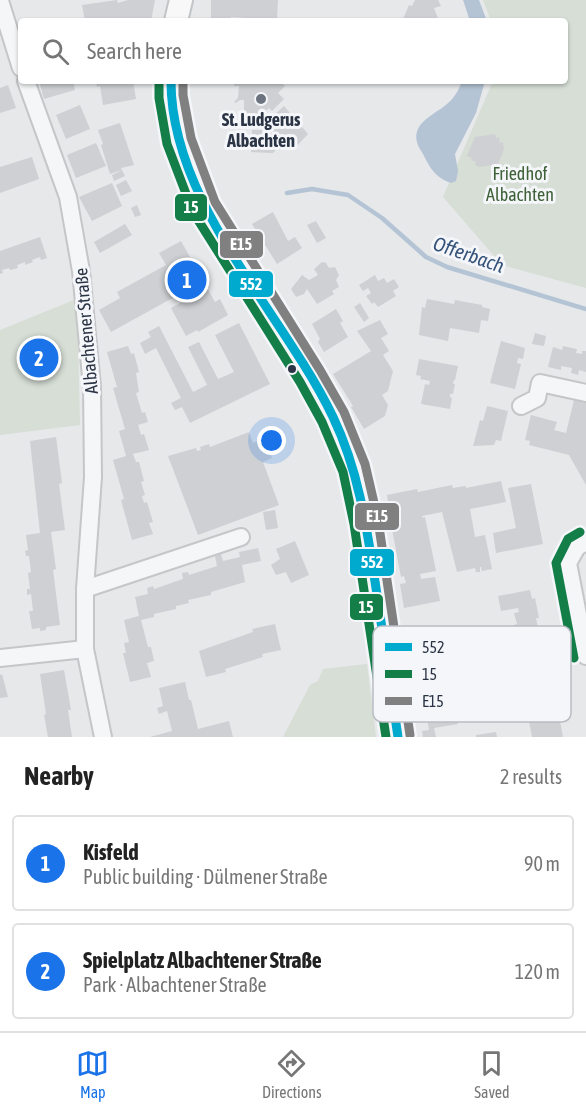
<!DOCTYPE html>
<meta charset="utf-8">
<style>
body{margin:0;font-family:"Asap Condensed",sans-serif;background:#f2f2f2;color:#222}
.you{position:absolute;left:272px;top:441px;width:21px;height:21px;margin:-15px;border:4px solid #fff;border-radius:50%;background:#1a73e8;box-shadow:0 0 0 9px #1a73e833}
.badge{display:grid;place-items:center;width:39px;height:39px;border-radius:50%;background:#1a73e8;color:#fff;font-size:20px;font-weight:700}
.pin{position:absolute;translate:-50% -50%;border:3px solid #fff;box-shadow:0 2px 6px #0006}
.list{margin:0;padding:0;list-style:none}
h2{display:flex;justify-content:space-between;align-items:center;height:78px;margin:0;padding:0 24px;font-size:26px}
h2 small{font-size:20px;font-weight:400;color:#767676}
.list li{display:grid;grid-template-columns:39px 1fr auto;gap:18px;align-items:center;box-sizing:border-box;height:96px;margin:0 12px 12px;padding:0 12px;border:2px solid #e0e0e0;border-radius:6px}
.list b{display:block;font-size:22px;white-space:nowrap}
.list p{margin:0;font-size:20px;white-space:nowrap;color:#767676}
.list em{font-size:20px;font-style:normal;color:#767676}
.icon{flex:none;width:33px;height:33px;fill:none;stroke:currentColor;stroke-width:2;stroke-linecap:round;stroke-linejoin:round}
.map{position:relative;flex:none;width:586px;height:737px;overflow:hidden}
.search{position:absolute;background:#fff;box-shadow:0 2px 4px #0004;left:18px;right:18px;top:18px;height:66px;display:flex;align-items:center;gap:15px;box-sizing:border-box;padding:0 21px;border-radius:6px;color:#767676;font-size:22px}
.sheet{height:294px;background:#fff}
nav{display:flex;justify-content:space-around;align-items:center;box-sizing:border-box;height:84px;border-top:2px solid #e0e0e0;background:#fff;font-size:16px;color:#767676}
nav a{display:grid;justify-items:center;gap:3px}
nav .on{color:#1a73e8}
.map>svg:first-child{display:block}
.green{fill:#d6ded6}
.water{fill:#b4c4d5}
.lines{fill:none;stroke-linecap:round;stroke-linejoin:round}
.stream{stroke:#b4c4d5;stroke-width:4.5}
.building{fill:#ced0d3}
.minor-casing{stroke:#c4c6c8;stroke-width:20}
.major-casing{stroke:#c2c5c8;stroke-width:26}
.minor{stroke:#f5f6f7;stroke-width:16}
.major{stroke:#f8f8f8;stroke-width:22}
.bus-1-casing{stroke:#f4f6f9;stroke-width:14}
.bus-2-casing{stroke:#f4f6f9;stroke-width:14}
.bus-3-casing{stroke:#f4f6f9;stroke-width:14}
.bus-1{stroke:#00a9ce;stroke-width:9}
.bus-2{stroke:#137e48;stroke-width:9}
.bus-3{stroke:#808080;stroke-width:9}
.poi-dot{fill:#6c737f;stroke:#f4f6f9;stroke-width:2}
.bus-dot{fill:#2b3445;stroke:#f4f6f9;stroke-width:2}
.labels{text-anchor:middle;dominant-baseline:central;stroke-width:6;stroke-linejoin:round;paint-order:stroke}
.poi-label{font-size:18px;font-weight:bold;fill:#2b3445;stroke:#f4f6f9}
.park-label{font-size:18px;fill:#3f6138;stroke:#f4f6f9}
.street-label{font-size:18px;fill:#2b3445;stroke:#f4f6f9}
.water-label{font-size:20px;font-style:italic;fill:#34527a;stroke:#f4f6f9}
.key{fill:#f4f6f9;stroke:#b8bcc3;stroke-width:1.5}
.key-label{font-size:16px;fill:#2b3445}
.line-badge{stroke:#f4f6f9;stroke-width:2}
.badge-label{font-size:16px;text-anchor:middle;font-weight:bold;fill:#fff}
</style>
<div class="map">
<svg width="586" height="737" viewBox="0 0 586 737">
<rect width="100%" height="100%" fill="#e6e8ea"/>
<g class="green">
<path d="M 483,0 L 586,0 L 586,288 L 502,265 L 443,197 L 493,81 L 565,81 L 565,21 L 491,21 Z"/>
<path d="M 74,300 L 78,339 L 80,425 L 0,435 L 0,330 Z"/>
<path d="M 367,664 L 376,737 L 283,737 L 310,685 L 318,681 L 323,669 Z"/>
</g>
<g class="water">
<path d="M 463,0 L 479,0 L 487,21 L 470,21 Z"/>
<path d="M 462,81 L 485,81 L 476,113 L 455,154 L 458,171 L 456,181 L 451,183 C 438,179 431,170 425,158 C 423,153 418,147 417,142 C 412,122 436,114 447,104 C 454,98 459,90 462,81 Z"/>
</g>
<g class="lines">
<path class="stream" d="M 287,193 L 312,189 L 348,195 L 382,218 L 426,257 L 447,267 L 586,309"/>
</g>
<g class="building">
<path d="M 117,0 L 118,3 L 128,0 L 155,0 L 151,21 L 126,19 L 120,21 L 85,21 L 82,5 Z"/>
<path d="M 211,0 L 278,0 L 277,20 L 231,17 L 231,21 L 211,21 Z"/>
<path d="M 415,0 L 438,0 L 441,6 L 434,8 L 439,21 L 407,21 L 403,19 L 409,5 L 412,6 Z"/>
<path d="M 39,81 L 73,81 L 75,90 L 44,99 Z"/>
<path d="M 96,81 L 133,81 L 136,99 L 103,105 L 100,86 L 97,87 Z"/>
<path d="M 239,81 L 280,81 L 285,86 L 278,93 L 284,99 L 272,111 L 269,108 L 266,111 L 262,108 L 259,110 L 259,116 L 244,115 L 244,100 L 240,100 L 236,103 L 234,102 L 238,98 L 239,86 L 234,86 L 234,83 L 239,84 Z"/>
<path d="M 8,85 L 16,108 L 0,113 L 0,88 Z"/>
<path d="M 80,105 L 90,129 L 66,139 L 56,115 Z"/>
<path d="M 284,106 L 308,134 L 294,149 L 287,142 L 280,150 L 278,148 L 273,153 L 251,152 L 252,130 L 267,130 L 267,132 L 273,133 L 273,121 L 271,118 Z"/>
<path d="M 120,123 L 134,165 L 121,168 L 122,170 L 110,174 L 101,145 L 103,144 L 98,130 Z"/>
<path d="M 495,134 L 496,138 L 499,137 L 500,143 L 503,142 L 504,149 L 498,164 L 480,167 L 475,165 L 476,162 L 471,160 L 472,158 L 467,156 L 475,137 Z"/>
<path d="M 96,143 L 106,166 L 76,178 L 67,155 Z"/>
<path d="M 32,157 L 39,179 L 0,193 L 0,167 Z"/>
<path d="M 122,170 L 125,176 L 114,181 L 112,175 Z"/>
<path d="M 126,180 L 132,191 L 121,196 L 116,185 Z"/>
<path d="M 112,183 L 122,206 L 92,221 L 79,197 Z"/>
<path d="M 137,205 L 141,215 L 135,217 L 131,208 Z"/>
<path d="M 273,212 L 288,241 L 295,237 L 302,248 L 277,264 L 252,224 Z"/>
<path d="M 316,221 L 326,238 L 317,243 L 307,225 Z"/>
<path d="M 125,224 L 132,235 L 100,253 L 94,242 Z"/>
<path d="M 40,237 L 47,258 L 41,260 L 40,257 L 32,260 L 33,262 L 25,265 L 25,262 L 17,265 L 18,268 L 10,270 L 9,268 L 2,270 L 3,273 L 0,274 L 0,251 Z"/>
<path d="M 181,241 L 215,302 L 220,299 L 228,315 L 198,332 L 197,330 L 186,336 L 171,308 L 182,302 L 178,295 L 111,332 L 99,310 L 120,298 L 117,292 L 166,265 L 159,253 Z"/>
<path d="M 322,262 L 326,263 L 329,268 L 335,267 L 339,275 L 336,280 L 339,287 L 332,291 L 334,294 L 317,304 L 307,289 L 304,294 L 296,297 L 291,289 L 302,275 L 309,280 L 318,275 L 314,269 Z"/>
<path d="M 375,275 L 378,281 L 384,278 L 387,283 L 394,279 L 399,287 L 393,291 L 396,296 L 378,307 L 374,302 L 372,304 L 366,296 L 371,293 L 368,288 L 363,291 L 359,285 Z"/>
<path d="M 427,299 L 454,304 L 455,300 L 482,305 L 482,307 L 490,309 L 488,321 L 481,320 L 479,333 L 450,328 L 448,341 L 419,335 L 422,307 L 425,308 Z"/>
<path d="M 360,303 L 369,318 L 364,322 L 354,307 Z"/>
<path d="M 336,309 L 343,321 L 340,323 L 348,337 L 324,352 L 318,342 L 320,339 L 312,324 Z"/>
<path d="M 380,320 L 388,334 L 381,338 L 389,351 L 383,355 L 393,371 L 388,391 L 382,395 L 388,405 L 385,416 L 364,429 L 351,407 L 353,406 L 333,374 L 371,351 L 357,331 Z"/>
<path d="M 239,323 L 270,384 L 190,423 L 182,407 L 175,410 L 171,403 L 181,398 L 156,348 L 145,354 L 140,343 L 151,337 L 148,332 L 159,326 L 193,392 L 207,385 L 188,347 L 199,342 L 218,379 L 234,372 L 215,335 Z"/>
<path d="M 535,333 L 546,336 L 544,346 L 532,344 Z"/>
<path d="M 501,341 L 525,348 L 523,359 L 518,358 L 517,363 L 521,364 L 515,389 L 490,383 Z"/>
<path d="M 128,346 L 131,354 L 134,353 L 139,372 L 136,373 L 139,392 L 136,393 L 142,413 L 145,412 L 148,422 L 138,425 L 141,435 L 144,434 L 149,450 L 133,454 L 136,462 L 139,462 L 144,481 L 141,482 L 145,495 L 142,496 L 144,503 L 147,502 L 153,522 L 149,523 L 153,534 L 132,540 L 121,500 L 124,499 L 113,460 L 126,456 L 119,431 L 125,429 L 113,388 L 117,387 L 107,352 Z"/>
<path d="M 563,346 L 577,349 L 576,353 L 582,354 L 582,351 L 586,351 L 586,372 L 579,370 L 578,375 L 571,373 L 572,368 L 561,366 L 561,370 L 548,367 L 553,347 L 562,350 Z"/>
<path d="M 419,359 L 458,366 L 455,380 L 454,380 L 453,384 L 455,384 L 453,394 L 450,394 L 450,397 L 452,398 L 450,409 L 421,404 L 425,384 L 429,385 L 430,381 L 420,379 L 421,376 L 416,375 Z"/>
<path d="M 574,400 L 586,403 L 586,485 L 569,455 L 529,445 L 530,441 L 525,440 L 531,415 L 557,422 L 554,430 L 566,433 Z"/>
<path d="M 487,406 L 508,411 L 501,441 L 496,440 L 494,445 L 473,446 L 480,420 L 483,421 Z"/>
<path d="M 249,432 L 253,443 L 265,438 L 272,458 L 263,462 L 279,505 L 198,535 L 168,456 L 196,448 L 197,451 L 201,450 L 200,447 L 209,444 L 210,447 Z"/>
<path d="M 56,437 L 62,483 L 59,484 L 65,530 L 51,532 L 56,569 L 53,570 L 60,625 L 46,627 L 46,630 L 40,631 L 40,628 L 32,629 L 29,611 L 33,611 L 31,594 L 27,595 L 27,589 L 30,589 L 28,573 L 31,572 L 29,556 L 26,556 L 25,551 L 28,550 L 26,535 L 40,533 L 30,441 Z"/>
<path d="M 501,481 L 506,502 L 470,509 L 475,537 L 485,535 L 492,569 L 482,571 L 481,567 L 480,567 L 480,572 L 476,572 L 475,568 L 457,572 L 442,512 L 422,516 L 423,518 L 425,517 L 436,571 L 420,574 L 421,579 L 435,577 L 440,601 L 404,608 L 400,584 L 406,583 L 404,576 L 401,577 L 391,524 L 395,523 L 394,519 L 389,518 L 385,501 L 388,501 L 387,495 L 417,489 L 418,492 L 452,485 L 453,488 L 465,486 L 466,488 Z"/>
<path d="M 531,484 L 543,544 L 496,553 L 493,533 L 516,528 L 508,488 Z"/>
<path d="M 275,510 L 278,528 L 266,530 L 263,512 Z"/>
<path d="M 295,541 L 309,575 L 291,583 L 286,572 L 276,575 L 271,565 L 280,559 L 276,549 Z"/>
<path d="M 258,548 L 261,561 L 242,565 L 245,582 L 211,592 L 211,595 L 188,600 L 189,603 L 176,606 L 176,609 L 154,614 L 154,617 L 141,620 L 148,647 L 151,647 L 154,661 L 147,663 L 151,677 L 130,682 L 123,653 L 126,653 L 124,643 L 129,642 L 124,620 L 139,616 L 135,597 L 148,594 L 147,588 L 153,586 L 154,589 L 183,579 L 182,573 L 188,572 L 189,575 L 217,566 L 215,556 L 221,554 L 223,561 L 240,557 L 239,552 Z"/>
<path d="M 530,590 L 532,599 L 535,598 L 539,618 L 536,618 L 539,633 L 542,633 L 546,652 L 543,653 L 544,661 L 519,666 L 516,651 L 522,649 L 519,635 L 513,636 L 511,626 L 517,624 L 514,613 L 519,612 L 518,608 L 501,611 L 498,596 Z"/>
<path d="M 275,624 L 281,650 L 262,654 L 263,657 L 225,669 L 226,672 L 206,677 L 199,651 L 253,632 L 252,629 Z"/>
<path d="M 443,638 L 458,724 L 434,728 L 436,737 L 423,737 L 422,731 L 429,730 L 415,644 Z"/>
<path d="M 64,670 L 71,710 L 68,710 L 72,737 L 48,737 L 44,715 L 46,714 L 40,674 Z"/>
<path d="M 2,674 L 8,697 L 0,698 L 0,675 Z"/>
<path d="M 185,682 L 189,700 L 191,700 L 198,729 L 229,721 L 233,737 L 150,737 L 172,731 L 167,711 L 159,714 L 157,708 L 163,706 L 159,688 Z"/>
<path d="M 555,695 L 563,737 L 532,737 L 525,701 Z"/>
<path d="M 496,732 L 497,737 L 476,737 L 476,735 Z"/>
</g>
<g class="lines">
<g class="minor-casing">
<g id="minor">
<path d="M 0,1 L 21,68"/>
<path d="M 26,81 L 68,197 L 81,271 L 92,387 L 93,477 L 85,589 L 85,649 L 103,737"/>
<path d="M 521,406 L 537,398 L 540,383 L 586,393"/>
<path d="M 586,542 L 577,547 L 568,563 L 586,656"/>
<path d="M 85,589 L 241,537"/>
<path d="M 0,658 L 85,649"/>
</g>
</g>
<g class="major-casing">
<g id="major">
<path d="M 176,21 L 181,0"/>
<path d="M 171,81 L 171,96 L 179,141 L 204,207 L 310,376 L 333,417 L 354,468 L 366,522 L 398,737"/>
</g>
</g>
<use href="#minor" class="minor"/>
<use href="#major" class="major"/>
<g class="bus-1-casing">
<path id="bus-1" d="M 171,81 C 171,204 282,311 333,417 C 359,471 367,529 376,588 C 383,638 391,687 398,737"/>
</g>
<g class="bus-2-casing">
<g id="bus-2">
<path d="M 159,81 L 159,98 L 167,144 L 193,212 L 300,382 L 322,422 L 343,472 L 354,524 L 386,737"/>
<path d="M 574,658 L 556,563 L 568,539 L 580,532"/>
</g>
</g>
<g class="bus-3-casing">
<path id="bus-3" d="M 183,81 L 183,95 L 191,138 L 215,202 L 320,370 L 344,412 L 365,464 L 378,520 L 410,735"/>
</g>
<use href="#bus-1" class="bus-1"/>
<use href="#bus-2" class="bus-2"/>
<use href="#bus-3" class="bus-3"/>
</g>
<circle class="poi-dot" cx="261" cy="99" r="6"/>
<circle class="bus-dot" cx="292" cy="369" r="5"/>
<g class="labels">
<g class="poi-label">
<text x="261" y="119">St. Ludgerus<tspan x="261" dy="21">Albachten</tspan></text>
</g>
<g class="park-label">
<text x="520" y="173">Friedhof<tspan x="520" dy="21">Albachten</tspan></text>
</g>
<g class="street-label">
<text transform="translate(86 331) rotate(-95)">Albachtener Straße</text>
</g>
<g class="water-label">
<text transform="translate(469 254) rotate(19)">Offerbach</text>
</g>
</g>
<rect x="373" y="626" width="198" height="96" rx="9" class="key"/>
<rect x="385" y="643" width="27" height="8" fill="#00a9ce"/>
<rect x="385" y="670" width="27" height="8" fill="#137e48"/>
<rect x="385" y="697" width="27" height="8" fill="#808080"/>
<g class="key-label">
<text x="422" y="653">552</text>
<text x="422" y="680">15</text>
<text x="422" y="707">E15</text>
</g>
<g class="line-badge">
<rect x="174" y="193" width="34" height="29" rx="6" fill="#137e48"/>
<rect x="219" y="230" width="45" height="29" rx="6" fill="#808080"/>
<rect x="228" y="270" width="46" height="28" rx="6" fill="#00a9ce"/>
<rect x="354" y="502" width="46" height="29" rx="6" fill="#808080"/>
<rect x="349" y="548" width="46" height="29" rx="6" fill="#00a9ce"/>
<rect x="349" y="593" width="35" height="28" rx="6" fill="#137e48"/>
</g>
<g class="badge-label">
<text x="191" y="213">15</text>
<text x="241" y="250">E15</text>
<text x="251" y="290">552</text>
<text x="377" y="522">E15</text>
<text x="372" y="568">552</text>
<text x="366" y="613">15</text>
</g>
</svg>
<div class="you"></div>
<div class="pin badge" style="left:187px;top:280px">1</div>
<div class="pin badge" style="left:39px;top:358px">2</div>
<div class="search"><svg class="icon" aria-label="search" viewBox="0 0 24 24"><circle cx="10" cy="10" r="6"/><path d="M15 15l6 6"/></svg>Search here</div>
</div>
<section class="sheet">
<h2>Nearby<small>2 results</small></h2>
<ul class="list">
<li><span class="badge">1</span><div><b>Kisfeld</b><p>Public building · Dülmener Straße</p></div><em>90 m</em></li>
<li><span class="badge">2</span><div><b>Spielplatz Albachtener Straße</b><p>Park · Albachtener Straße</p></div><em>120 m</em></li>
</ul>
</section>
<nav>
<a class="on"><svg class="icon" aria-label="map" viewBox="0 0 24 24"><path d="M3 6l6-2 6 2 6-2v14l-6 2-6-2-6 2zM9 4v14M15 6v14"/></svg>Map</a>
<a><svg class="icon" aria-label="directions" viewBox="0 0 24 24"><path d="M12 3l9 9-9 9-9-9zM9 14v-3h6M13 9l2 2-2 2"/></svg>Directions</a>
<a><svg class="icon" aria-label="saved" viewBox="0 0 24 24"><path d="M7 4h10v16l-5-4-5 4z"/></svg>Saved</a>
</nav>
